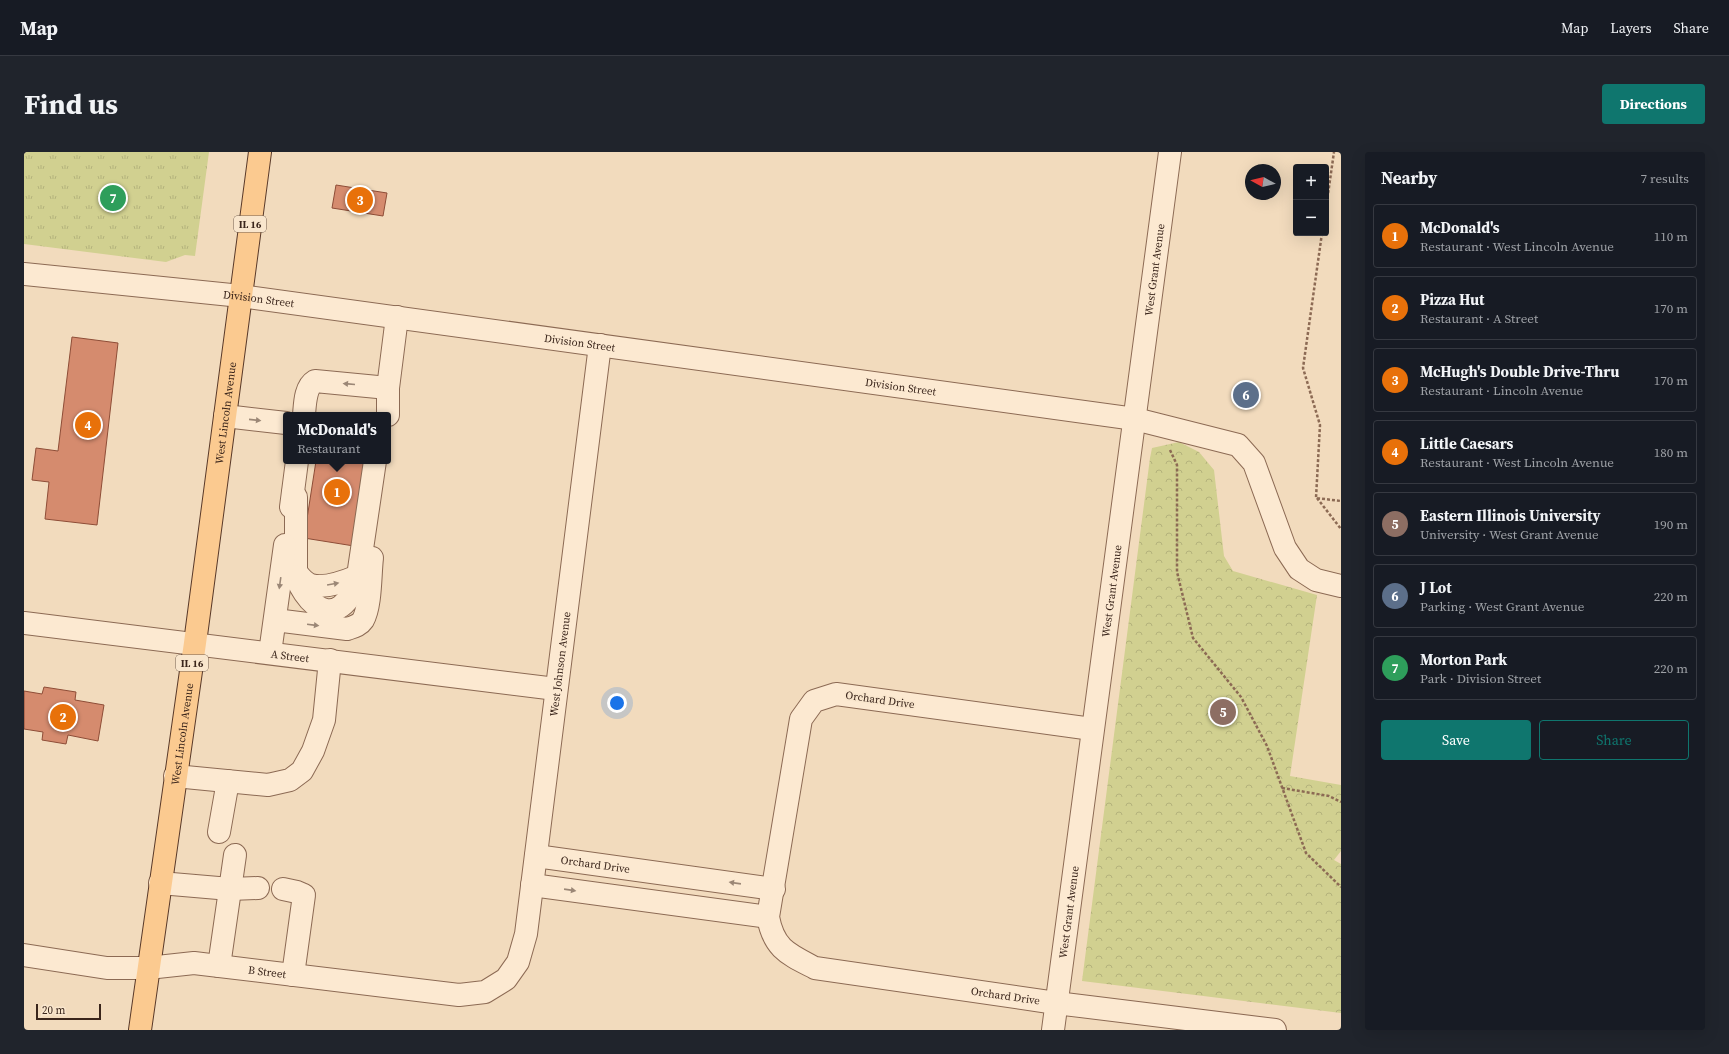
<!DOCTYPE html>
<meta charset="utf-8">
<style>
body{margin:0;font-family:"Source Serif 4",serif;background:#20242c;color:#f1f3f6}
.controls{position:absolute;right:12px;top:12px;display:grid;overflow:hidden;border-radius:4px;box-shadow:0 4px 16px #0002}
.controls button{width:36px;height:36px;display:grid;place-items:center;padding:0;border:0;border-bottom:1px solid #363941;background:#171b24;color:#f1f3f6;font:20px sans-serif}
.compass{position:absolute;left:1221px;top:12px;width:36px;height:36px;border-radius:50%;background:#171b24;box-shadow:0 4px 16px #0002;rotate:278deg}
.scale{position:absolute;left:12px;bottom:10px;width:65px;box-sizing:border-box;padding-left:4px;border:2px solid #3a251b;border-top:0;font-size:11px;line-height:14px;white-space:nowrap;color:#3a251b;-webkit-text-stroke:3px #f9e6cd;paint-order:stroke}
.you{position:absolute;left:593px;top:551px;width:14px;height:14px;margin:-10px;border:3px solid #fff;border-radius:50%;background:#1a73e8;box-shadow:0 0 0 6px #1a73e833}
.badge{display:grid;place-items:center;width:26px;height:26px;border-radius:50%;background:#0f766e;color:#fff;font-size:13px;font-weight:700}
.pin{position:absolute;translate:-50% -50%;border:2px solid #fff;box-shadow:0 1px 4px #0006}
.popup{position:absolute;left:259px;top:260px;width:108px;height:52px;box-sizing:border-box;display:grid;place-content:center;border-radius:4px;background:#171b24;filter:drop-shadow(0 1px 3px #0005);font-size:13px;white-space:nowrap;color:#9ea1a6}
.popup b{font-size:15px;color:#f1f3f6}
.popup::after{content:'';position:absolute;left:50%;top:100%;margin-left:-8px;border:8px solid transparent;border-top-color:#171b24}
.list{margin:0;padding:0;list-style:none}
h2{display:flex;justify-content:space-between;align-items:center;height:52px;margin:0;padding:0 16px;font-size:17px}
h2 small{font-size:13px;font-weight:400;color:#9ea1a6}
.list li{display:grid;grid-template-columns:26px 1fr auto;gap:12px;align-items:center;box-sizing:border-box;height:64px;margin:0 8px 8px;padding:0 8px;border:1px solid #363941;border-radius:4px}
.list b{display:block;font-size:15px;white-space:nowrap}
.list p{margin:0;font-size:13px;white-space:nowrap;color:#9ea1a6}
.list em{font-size:13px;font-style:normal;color:#9ea1a6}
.actions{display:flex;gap:8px;padding:12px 16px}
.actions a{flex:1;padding:9px 0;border:1px solid #0f766e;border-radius:4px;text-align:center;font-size:14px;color:#0f766e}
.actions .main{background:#0f766e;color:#fff}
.map{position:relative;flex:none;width:1317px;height:878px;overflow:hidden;border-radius:4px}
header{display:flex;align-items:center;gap:24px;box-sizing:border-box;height:56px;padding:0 20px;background:#171b24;border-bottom:1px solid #363941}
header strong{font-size:19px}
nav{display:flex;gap:22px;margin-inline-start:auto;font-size:14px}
.intro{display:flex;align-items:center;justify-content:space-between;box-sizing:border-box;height:96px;padding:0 24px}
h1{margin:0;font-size:28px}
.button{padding:10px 18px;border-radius:4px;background:#0f766e;color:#fff;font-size:14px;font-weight:700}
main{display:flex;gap:24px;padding:0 24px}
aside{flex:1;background:#171b24;border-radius:4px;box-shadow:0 4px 16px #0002}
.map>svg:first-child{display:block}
.grass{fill:url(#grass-tufts)}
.forest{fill:url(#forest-crowns)}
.building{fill:#d58b6e;stroke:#8e4d37}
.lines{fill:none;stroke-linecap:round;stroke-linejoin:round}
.minor-casing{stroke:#8c6a54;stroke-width:24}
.major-casing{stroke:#593929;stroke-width:24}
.path{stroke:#8c6a54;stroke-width:2.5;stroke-dasharray:3 2;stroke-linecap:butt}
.minor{stroke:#fce9d1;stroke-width:22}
.major{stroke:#fbca90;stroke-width:22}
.oneway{fill:#9b8776}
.labels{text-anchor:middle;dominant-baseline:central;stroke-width:3.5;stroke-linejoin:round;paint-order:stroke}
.shield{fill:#f9e6cd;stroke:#735f50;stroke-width:1}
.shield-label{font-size:10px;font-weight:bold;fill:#3a251b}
.street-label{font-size:11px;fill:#3a251b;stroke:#f9e6cd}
</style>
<header>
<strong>Map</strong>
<nav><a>Map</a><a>Layers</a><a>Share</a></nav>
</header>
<div class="intro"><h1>Find us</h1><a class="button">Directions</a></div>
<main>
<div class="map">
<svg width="1317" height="878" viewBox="0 0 1317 878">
<defs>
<pattern id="grass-tufts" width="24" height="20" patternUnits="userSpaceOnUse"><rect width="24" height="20" fill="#d1d090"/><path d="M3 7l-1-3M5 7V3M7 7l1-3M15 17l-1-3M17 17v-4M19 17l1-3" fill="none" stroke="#b4b27c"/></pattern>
<pattern id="forest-crowns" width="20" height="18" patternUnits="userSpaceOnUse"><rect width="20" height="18" fill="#d1d090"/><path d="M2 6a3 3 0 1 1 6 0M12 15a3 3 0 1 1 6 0" fill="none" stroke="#b4b27c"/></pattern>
</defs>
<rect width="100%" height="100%" fill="#f2dbbd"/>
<path class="grass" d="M 0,0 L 185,0 L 171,104 L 161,103 L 142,110 L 0,92 Z"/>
<path class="forest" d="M 1155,290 L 1175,300 L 1190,318 L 1200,404 L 1209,419 L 1293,443 L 1266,624 L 1317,633 L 1317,699 L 1310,708 L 1317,712 L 1317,861 L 1058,829 L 1126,306 L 1128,296 Z"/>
<g class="building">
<path d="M 312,33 L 363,41 L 359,64 L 308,56 Z"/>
<path d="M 48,185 L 94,191 L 73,373 L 21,367 L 25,330 L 8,328 L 12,296 L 34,299 Z"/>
<path d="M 292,309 L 344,309 L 330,394 L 280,386 Z"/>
<path d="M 20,535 L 52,540 L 51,548 L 80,553 L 74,589 L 44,583 L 42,592 L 18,588 L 19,580 L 0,577 L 0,539 L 18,542 Z"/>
</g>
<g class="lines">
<g class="minor-casing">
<g id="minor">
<path id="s1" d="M 0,122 L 217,144 L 1111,267 L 1214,293 L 1230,311 L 1261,396 L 1275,417 L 1292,428 L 1317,434"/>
<path d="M 280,263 C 281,252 281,235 291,229 L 364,236"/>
<path d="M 364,263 L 364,236 L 373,165"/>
<path d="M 201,264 L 262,271"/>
<path d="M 269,341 L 272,345 L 272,420 C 277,426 280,431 287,433 C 301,437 322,429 334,424 L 351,309"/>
<path d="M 267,355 L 273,309"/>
<path d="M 273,424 C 274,433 280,441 286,448 C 309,473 329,448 334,424"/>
<path d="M 251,468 L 323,477 C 329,475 335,474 339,468 C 347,454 346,422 348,406"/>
<path id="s2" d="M 0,471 L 532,537"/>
<path d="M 246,501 L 261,393"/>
<path id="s3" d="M 1068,577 L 812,542 L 790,549 L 777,567 L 744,765 C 750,797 764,802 791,816 L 1032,851 L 1251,878"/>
<path d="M 151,624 L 244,633 L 266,628 L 278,619 L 289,599 L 300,568 L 306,508"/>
<path d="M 195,680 L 204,629"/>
<path id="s4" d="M 512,704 L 750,737"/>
<path d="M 136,731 L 206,737 L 234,736"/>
<path d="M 508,733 L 744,765"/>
<path d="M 259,737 L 273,740 L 280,743 L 269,823"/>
<path id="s5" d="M 0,803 L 83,816 L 124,816 L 170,811 L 435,843 L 461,840 L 482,827 L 494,810 L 502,782 L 576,193"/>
<path d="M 195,814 L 211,703"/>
<path id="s6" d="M 1029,878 L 1146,0"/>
</g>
</g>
<g class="major-casing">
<g id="major">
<path id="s7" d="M 116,878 L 171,491 L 236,0"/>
</g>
</g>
<g class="path">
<path d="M 1302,56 L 1310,0"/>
<path d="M 1298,81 L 1279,216 L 1296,273 L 1292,346 L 1317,349"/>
<path d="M 1146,298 L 1153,313 L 1153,420 L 1169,486 L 1217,545 L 1243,594 L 1282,701 L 1317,735"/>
<path d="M 1293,346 L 1317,377"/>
<path d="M 1258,636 L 1305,644 L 1317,650"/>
</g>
<use href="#minor" class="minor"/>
<use href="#major" class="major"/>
</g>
<defs><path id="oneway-solid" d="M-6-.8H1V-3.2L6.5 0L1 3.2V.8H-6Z"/></defs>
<g class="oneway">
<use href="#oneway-solid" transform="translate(325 232) rotate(-175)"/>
<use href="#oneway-solid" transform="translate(231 268) rotate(6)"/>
<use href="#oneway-solid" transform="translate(256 431) rotate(98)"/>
<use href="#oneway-solid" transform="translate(309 432) rotate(-10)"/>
<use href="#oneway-solid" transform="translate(289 473) rotate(7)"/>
<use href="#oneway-solid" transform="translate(711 731) rotate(-172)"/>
<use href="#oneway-solid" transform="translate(546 738) rotate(8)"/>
</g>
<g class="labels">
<g class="shield">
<rect x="210" y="64" width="32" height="16" rx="3"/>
<rect x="152" y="503" width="32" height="16" rx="3"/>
</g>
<g class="shield-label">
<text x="226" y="72">IL 16</text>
<text x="168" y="511">IL 16</text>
</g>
<g class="street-label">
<text stroke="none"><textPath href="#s6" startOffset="767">West Grant Avenue</textPath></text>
<text stroke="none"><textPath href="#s1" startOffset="236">Division Street</textPath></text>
<text stroke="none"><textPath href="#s1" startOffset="560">Division Street</textPath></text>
<text stroke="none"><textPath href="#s1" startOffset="884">Division Street</textPath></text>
<text stroke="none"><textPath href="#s7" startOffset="623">West Lincoln Avenue</textPath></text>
<text stroke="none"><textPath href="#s6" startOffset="443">West Grant Avenue</textPath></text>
<text stroke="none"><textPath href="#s2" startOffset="268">A Street</textPath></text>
<text stroke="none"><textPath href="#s5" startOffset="811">West Johnson Avenue</textPath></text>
<text transform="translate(856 548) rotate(8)">Orchard Drive</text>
<text stroke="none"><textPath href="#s7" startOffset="299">West Lincoln Avenue</textPath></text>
<text stroke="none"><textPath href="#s4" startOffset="60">Orchard Drive</textPath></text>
<text stroke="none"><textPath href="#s6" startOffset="119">West Grant Avenue</textPath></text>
<text stroke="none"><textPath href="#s5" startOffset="245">B Street</textPath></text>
<text stroke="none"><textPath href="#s3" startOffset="770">Orchard Drive</textPath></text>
</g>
</g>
</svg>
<div class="controls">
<button>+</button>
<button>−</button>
</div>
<svg class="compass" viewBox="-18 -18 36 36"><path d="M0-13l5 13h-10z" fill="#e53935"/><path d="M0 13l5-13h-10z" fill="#9ea1a6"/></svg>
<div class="scale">20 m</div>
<div class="you"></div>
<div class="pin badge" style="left:313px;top:340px;background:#e8710a">1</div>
<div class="popup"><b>McDonald's</b>Restaurant</div>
<div class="pin badge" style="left:39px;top:565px;background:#e8710a">2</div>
<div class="pin badge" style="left:336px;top:48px;background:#e8710a">3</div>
<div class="pin badge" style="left:64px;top:273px;background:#e8710a">4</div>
<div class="pin badge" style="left:1199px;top:560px;background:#8d6e63">5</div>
<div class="pin badge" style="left:1222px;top:243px;background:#5c6f8a">6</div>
<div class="pin badge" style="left:89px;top:46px;background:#2e9e5b">7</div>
</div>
<aside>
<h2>Nearby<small>7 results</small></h2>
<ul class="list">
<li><span class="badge" style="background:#e8710a">1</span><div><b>McDonald's</b><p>Restaurant · West Lincoln Avenue</p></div><em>110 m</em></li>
<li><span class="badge" style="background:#e8710a">2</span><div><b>Pizza Hut</b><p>Restaurant · A Street</p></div><em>170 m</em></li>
<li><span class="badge" style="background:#e8710a">3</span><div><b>McHugh's Double Drive-Thru</b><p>Restaurant · Lincoln Avenue</p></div><em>170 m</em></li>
<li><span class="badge" style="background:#e8710a">4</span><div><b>Little Caesars</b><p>Restaurant · West Lincoln Avenue</p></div><em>180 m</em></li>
<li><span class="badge" style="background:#8d6e63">5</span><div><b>Eastern Illinois University</b><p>University · West Grant Avenue</p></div><em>190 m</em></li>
<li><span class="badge" style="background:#5c6f8a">6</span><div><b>J Lot</b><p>Parking · West Grant Avenue</p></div><em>220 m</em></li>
<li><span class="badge" style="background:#2e9e5b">7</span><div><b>Morton Park</b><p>Park · Division Street</p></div><em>220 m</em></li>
</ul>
<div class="actions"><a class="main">Save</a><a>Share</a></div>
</aside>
</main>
